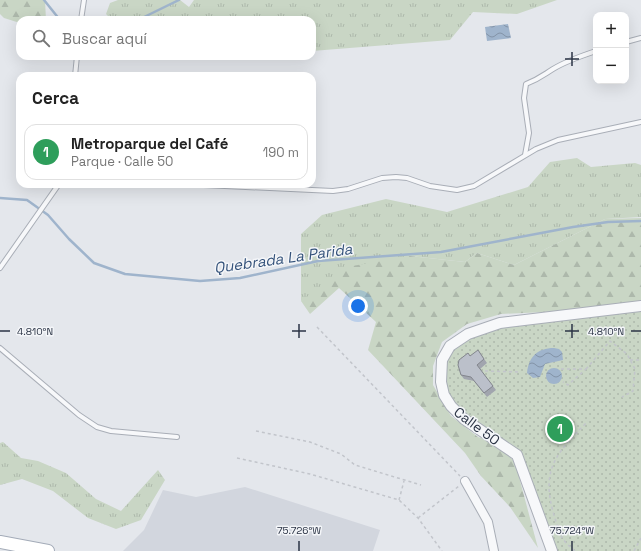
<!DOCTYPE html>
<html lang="es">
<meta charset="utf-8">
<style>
body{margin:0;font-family:"Space Grotesk",sans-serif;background:#f6f6f6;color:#222}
.controls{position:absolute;right:12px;top:12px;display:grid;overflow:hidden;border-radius:8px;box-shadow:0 4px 16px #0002}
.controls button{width:36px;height:36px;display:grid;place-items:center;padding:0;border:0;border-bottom:1px solid #e0e0e0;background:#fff;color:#222;font:20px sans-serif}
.you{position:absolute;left:358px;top:306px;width:14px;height:14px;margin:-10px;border:3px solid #fff;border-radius:50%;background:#1a73e8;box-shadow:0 0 0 6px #1a73e833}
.badge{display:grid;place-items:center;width:26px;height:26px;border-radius:50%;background:#d1495b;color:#fff;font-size:13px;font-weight:700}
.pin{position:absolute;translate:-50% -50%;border:2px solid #fff;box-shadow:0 1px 4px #0006}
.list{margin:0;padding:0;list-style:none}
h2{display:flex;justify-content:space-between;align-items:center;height:52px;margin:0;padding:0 16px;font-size:17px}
h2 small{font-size:13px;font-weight:400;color:#767676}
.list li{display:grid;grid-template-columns:26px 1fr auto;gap:12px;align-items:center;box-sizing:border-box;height:56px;margin:0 8px 8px;padding:0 8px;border:1px solid #e0e0e0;border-radius:12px}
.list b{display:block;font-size:15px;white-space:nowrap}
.list p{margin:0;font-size:13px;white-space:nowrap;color:#767676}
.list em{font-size:13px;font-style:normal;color:#767676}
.icon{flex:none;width:22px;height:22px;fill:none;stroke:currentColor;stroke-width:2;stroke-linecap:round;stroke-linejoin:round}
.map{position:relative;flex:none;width:641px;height:551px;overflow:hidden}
.search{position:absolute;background:#fff;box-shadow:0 4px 16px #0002;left:16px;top:16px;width:300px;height:44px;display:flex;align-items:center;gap:10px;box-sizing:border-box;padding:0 14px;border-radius:12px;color:#767676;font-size:15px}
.panel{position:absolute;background:#fff;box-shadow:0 4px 16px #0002;left:16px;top:72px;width:300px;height:116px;border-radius:12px}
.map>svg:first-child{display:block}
.built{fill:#d2d6de}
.grass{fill:url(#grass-tufts)}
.forest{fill:url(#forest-firs)}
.park{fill:url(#park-dots)}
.water{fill:url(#water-waves)}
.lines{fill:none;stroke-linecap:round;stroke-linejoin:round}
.stream{stroke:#9fb4cc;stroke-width:2.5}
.service-casing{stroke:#a9aeb7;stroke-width:6}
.minor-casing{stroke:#a9aeb7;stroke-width:10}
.tertiary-casing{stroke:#a9aeb7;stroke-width:12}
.primary-casing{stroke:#a3abb8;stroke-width:14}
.path{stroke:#c2c5cb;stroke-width:1.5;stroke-dasharray:3 3;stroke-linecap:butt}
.service{stroke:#f7f8fa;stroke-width:4}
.minor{stroke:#f7f8fa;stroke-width:8}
.tertiary{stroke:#f7f8fa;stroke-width:10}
.primary{stroke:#fff;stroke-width:12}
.wall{fill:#a1a5ae}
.building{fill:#bbc0ca;stroke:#83868d}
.ticks{fill:none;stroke:#2b3445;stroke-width:1.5}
.labels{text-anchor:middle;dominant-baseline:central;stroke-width:3;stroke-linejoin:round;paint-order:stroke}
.street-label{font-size:14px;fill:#2b3445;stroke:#f4f6f9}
.water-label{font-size:15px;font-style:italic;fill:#34527a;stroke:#f4f6f9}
.ticks-label{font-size:10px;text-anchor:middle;fill:#2b3445;stroke:#f4f6f9;stroke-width:3;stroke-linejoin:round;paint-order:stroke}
</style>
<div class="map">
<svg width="641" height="551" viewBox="0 0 641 551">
<defs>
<pattern id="grass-tufts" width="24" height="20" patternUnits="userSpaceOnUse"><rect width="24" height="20" fill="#c9d6c5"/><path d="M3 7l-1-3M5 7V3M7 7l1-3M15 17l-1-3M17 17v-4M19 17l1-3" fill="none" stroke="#adb8ab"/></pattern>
<pattern id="forest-firs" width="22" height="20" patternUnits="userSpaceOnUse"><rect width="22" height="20" fill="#c9d6c5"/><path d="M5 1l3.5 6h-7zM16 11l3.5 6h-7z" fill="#adb8ab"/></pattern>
<pattern id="park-dots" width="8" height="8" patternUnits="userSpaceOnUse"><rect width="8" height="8" fill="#c9d6c5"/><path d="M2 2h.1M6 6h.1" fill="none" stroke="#adb8ab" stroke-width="1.8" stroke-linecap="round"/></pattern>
<pattern id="water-waves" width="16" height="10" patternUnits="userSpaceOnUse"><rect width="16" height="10" fill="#9fb4cc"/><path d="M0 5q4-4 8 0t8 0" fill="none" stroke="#8293a7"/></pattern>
</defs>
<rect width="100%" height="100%" fill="#e4e7ec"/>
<path class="built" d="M 245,487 L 380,530 L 373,551 L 123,551 L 144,530 L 163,490 L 196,497 Z"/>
<g class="grass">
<path d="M 118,0 L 180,0 L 189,7 L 194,0 L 557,0 L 517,14 L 473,12 L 450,40 L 312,51 L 312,20 L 112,20 L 106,14 L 110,3 Z"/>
<path d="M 139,56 L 230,56 L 148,60 Z"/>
<path d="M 577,158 L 591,167 L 635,163 L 641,165 L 641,217 L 605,219 L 514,265 L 477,253 L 465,262 L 410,256 L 301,301 L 301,234 L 322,215 L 386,199 L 447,212 L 528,187 L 550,162 Z"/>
<path d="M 3,442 L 21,458 L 38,461 L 66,473 L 96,499 L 121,511 L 158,470 L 165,480 L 141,520 L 116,529 L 88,518 L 53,491 L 22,479 L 0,485 L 0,443 Z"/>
</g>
<g class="forest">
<path d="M 0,0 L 45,0 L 46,20 L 20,20 L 20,23 L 4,18 L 0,14 Z"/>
<path d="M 641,218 L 641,303 L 565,311 L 501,314 L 467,324 L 442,342 L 433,366 L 433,385 L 451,416 L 478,437 L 494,442 L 515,462 L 538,548 L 510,507 L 481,476 L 465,453 L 368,350 L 376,322 L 339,288 L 310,314 L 301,301 L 352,266 L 410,256 L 465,262 L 477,253 L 514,265 L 605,219 Z"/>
</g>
<path class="park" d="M 641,306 L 641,551 L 552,551 L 517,455 L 464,419 L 441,382 L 450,346 L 500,323 Z"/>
<g class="water">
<path d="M 508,24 L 511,38 L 487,41 L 485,27 Z"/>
<path d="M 554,348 L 559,349 L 562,352 L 563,360 L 545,364 L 540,377 L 533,378 L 527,373 C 529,357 537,348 554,348 Z"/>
<circle cx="554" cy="376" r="8"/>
</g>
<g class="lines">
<g class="stream">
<path d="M 44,0 L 60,20"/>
<path d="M 138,20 L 179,0"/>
<path d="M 0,198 L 27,200 L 48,215 L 69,239 L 94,263 L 125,274 L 200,281 L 240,278 L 318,261 L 441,252 L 573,227 L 608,222 L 641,221"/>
</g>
<g class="service-casing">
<g id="service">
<path d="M 81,20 L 84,0"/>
<path d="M 626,42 L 641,38"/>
<path d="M 75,76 L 77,56"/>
<path d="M 525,155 L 529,133 L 524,98 L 526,84 C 539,79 542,76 553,69 C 566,61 581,56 596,51"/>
<path d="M 183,184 L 333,191 L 348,189 L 382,178 L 396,177 L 407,178 L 430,186 L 457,190 L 474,186 L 536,149 L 558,140 L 641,122"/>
<path d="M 0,268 L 59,184"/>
<path d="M 0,348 L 79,415 L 97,427 L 111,431 L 177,437"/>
</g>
</g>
<g class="minor-casing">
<path id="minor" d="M 465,481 L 488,522 L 494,551"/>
</g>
<g class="tertiary-casing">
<path id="tertiary" d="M 552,551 L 517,455 L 464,419 L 451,406 L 444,395 L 441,382 L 442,360 L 450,346 L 468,334 L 500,323 L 641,306"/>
</g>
<g class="primary-casing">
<path id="primary" d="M 0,542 L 48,551"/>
</g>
<g class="path">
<path d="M 317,327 L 460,476"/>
<path d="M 630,360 L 641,360"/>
<path d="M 561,369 L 586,369 L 568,385 L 563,382"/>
<path d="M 586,369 L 610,341 L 627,354 L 635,369 L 633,391 L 622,397"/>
<path d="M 485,371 L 520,372"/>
<path d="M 256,431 L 310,442 L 341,454 L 355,465 L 421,485"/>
<path d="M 237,458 L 310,474 L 399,500 L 418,518 L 442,551"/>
<path d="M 399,500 L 404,481"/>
<path d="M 418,518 L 459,486"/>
<path d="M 575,551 C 559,538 560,534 554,515 C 540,468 557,453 588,421"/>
<path d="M 634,551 L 641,538"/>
</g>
<use href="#service" class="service"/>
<use href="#minor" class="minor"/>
<use href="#tertiary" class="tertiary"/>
<use href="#primary" class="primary"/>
</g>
<path class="wall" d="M 478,350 L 487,363 L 480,369 L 496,390 L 487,397 L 474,381 L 464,379 L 461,375 Z"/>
<path class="building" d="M 478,350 L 484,359 L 477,365 L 493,386 L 484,393 L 471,377 L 461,375 L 458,365 L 459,360 L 468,353 L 470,356 Z"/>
<path class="ticks" d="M 572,52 L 572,66M 565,59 L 579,59M 299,324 L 299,338M 572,324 L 572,338M 0,331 L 10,331M 292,331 L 306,331M 565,331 L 579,331M 631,331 L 641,331M 299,541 L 299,551M 572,541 L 572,551"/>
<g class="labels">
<g class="street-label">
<text transform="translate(477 426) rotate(37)">Calle 50</text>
</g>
<g class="water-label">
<text transform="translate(283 258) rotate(-8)">Quebrada La Parida</text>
</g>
</g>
<g class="ticks-label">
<text x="35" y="335">4.810°N</text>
<text x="606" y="335">4.810°N</text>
<text x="299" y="534">75.726°W</text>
<text x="572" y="534">75.724°W</text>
</g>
</svg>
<div class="controls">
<button>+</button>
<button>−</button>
</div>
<div class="you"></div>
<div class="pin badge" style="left:560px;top:429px;background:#2e9e5b">1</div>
<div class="search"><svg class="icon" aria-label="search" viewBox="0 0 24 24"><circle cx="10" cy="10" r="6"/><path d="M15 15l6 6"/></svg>Buscar aquí</div>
<section class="panel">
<h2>Cerca<small></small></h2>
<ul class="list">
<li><span class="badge" style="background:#2e9e5b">1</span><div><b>Metroparque del Café</b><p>Parque · Calle 50</p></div><em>190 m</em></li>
</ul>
</section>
</div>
